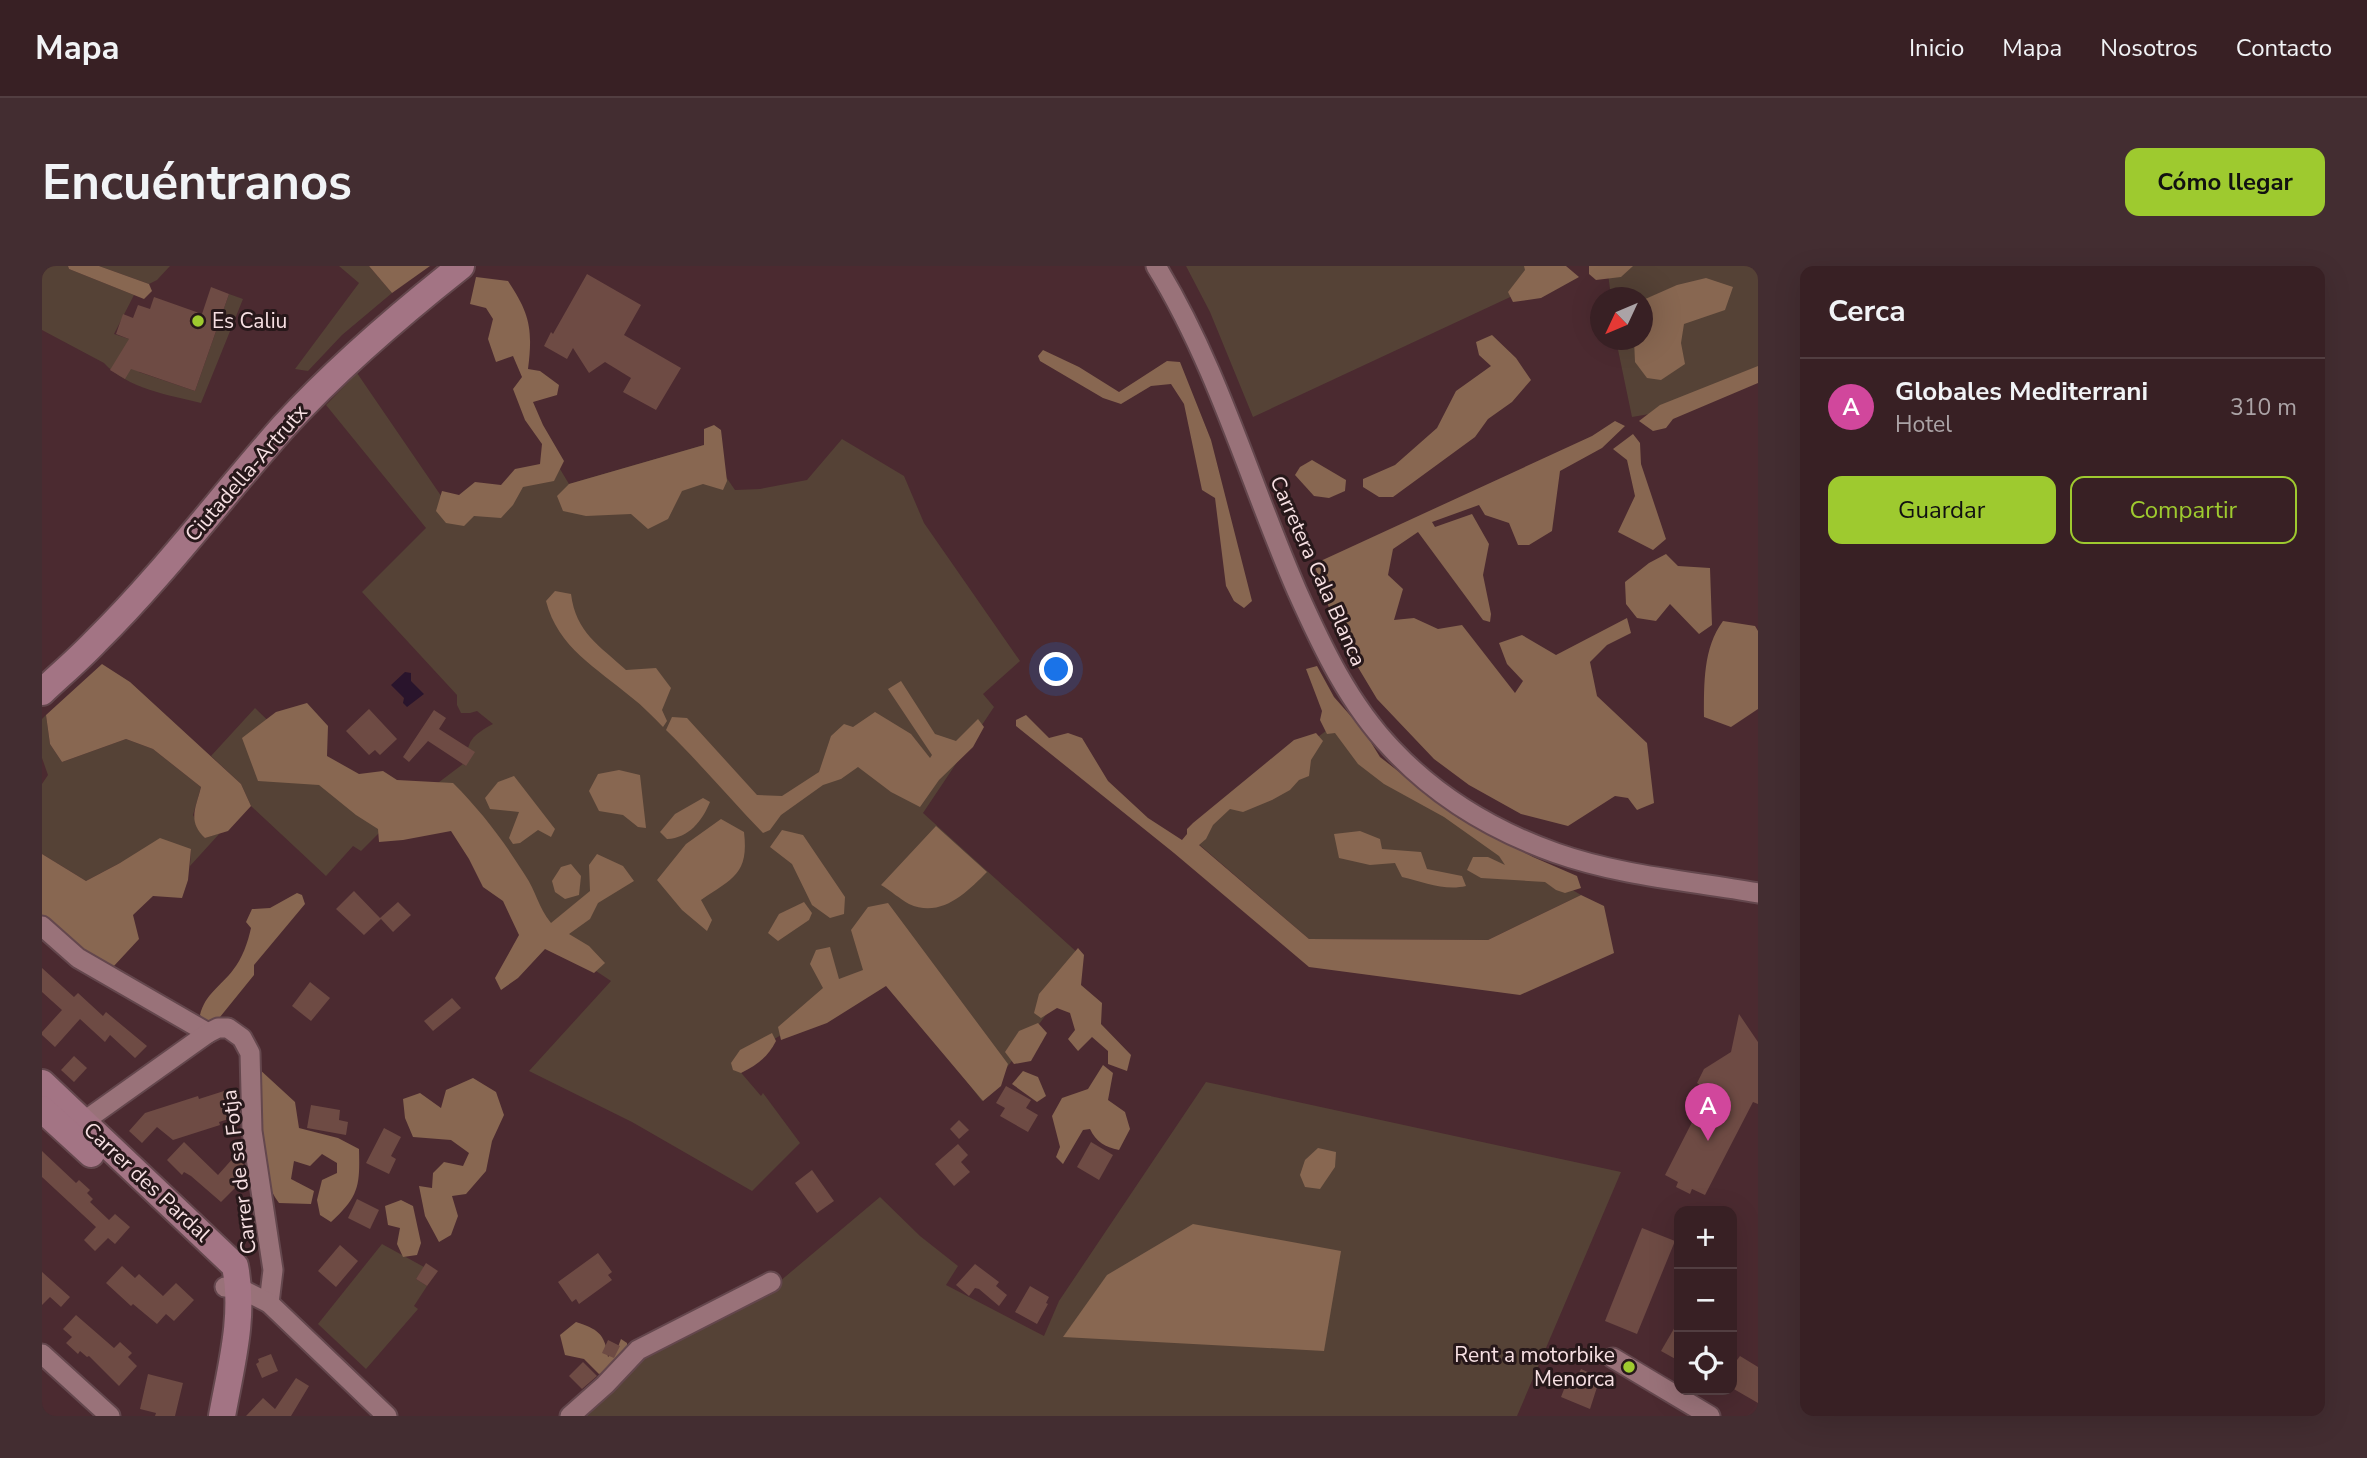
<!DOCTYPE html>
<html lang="es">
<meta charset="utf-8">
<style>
body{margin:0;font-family:"Nunito Sans",sans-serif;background:#432d31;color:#f1f3f6}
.controls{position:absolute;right:21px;bottom:21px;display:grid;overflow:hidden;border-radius:14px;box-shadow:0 7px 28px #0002}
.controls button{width:63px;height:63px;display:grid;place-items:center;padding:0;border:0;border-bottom:2px solid #523e41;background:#382024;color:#f1f3f6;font:35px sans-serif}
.compass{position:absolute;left:1548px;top:21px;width:63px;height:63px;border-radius:50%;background:#382024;box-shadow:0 7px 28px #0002;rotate:226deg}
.you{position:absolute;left:1015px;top:404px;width:24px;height:24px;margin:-18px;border:5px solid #fff;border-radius:50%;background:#1a73e8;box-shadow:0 0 0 10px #1a73e833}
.badge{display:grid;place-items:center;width:46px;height:46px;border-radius:50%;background:#9eca2f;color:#fff;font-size:23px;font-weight:700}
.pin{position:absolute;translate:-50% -58px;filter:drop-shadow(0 2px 4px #0008)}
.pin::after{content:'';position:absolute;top:37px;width:24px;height:21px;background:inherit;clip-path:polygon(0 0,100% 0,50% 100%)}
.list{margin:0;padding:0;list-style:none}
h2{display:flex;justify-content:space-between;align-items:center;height:91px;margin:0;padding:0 28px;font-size:30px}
h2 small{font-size:23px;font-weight:400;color:#aba3a6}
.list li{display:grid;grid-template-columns:46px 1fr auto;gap:21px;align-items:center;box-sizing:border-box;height:98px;padding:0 28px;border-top:2px solid #523e41}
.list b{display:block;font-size:26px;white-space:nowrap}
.list p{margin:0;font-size:23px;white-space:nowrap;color:#aba3a6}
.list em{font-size:23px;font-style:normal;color:#aba3a6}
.actions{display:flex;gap:14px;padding:21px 28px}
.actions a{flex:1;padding:16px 0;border:2px solid #9eca2f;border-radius:14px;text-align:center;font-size:24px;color:#9eca2f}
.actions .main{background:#9eca2f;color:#111}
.icon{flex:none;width:38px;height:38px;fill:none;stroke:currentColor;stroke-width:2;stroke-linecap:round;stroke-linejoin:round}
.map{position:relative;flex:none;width:1716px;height:1150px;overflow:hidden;border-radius:14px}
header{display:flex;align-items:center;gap:42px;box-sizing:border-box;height:98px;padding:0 35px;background:#382024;border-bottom:2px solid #523e41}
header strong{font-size:33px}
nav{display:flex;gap:38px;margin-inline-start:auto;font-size:24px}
.intro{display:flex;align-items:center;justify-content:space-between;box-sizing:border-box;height:168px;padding:0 42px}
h1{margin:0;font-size:49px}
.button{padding:18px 32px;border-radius:14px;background:#9eca2f;color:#111;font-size:24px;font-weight:700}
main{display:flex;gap:42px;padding:0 42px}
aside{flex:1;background:#382024;border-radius:14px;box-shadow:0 7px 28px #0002}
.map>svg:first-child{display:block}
.green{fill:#554236}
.forest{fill:#886751}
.water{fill:#29142c}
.building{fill:#6e4b44}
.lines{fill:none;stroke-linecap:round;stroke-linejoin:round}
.street-casing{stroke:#64474d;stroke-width:23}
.secondary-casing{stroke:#64474d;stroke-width:30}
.street{stroke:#997279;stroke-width:19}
.secondary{stroke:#a37484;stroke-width:26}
.poi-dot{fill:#9eca2f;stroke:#27181a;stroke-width:2.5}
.labels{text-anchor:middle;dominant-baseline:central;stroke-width:6;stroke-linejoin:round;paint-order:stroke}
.poi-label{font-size:21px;fill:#f7e0e3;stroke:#27181a;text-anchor:start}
.street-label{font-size:21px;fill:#f7e0e3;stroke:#27181a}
</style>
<header>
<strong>Mapa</strong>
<nav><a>Inicio</a><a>Mapa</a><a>Nosotros</a><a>Contacto</a></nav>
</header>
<div class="intro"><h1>Encuéntranos</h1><a class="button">Cómo llegar</a></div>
<main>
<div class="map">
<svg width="1716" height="1150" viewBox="0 0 1716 1150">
<rect width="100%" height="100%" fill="#4b2a30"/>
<g class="green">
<path d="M 0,0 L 26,0 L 27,3 L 92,29 L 72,68 L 105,79 L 97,106 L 153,125 L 187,28 L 201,33 L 159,137 C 127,129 86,123 62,97 L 0,64 Z"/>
<path d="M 57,0 L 128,0 L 115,14 L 107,18 Z"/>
<path d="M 297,0 L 327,0 L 350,27 L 300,69 L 266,105 L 253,103 L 317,17 Z"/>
<path d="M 1144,0 L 1492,0 L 1479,26 L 1211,151 L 1168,46 Z"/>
<path d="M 1565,0 L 1716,0 L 1716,110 L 1637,143 L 1590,151 L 1574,74 L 1601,74 L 1601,32 L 1569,31 Z"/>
<path d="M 315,107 L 406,240 L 515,198 L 527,218 L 662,179 L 693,224 L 718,223 L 765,214 L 800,173 L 862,210 L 882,257 L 978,395 L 941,428 L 952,441 L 881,547 L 1038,689 L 1009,742 L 940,835 L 842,708 L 729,775 L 695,802 L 719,830 L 721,827 L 758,877 L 710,925 L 590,856 L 487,805 L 569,715 L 500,669 L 407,538 L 342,562 L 319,585 L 311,580 L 284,610 L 209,540 L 199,518 L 169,490 L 213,442 L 331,557 L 384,526 L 421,498 L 424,500 C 425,475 429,470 451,458 L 435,445 L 428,447 L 419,447 L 415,439 L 415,429 L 320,326 L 384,262 L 284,139 Z"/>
<path d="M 4,449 L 8,478 L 20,496 L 84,473 L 111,483 L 159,521 L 151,549 L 163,572 L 178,567 L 148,600 L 149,583 L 78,597 L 44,615 L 0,588 L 0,518 L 6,509 L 0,492 L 0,453 Z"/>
<path d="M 1292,459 L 1325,501 L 1539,629 L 1446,674 L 1267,673 L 1145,568 Z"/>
<path d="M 1164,816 L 1579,906 L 1475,1150 L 543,1150 L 605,1089 L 720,1026 L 734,1026 L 737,1016 L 838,931 L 878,970 L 916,1000 L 904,1019 L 1002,1070 L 1017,1035 Z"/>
<path d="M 340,978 L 382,1001 L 374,1013 L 385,1020 L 372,1040 L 376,1043 L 324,1103 L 276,1058 Z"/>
</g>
<g class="forest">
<path d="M 26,0 L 57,0 L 107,18 L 110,25 L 102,33 L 27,3 Z"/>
<path d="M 327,0 L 388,0 L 350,27 Z"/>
<path d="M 1482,0 L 1524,0 L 1537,11 L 1499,32 L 1471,36 L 1466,26 L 1483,4 Z"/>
<path d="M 1547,0 L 1591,0 L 1579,11 L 1554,14 L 1547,8 Z"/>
<path d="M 434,11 L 466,15 C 488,48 491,63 486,103 L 498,105 L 517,119 L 515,129 L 491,136 L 501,159 L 522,195 L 512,215 L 481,221 L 471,239 L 459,252 L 432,250 L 422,260 L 404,257 L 394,245 L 400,225 L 417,229 L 433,216 L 459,219 L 473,203 L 498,198 L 500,178 L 483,154 L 471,123 L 480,111 L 471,90 L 454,96 L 446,73 L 451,53 L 444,42 L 428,38 Z"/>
<path d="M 1664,12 L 1691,21 L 1683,44 L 1642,58 L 1639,77 L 1643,98 L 1619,114 L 1605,112 L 1593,96 L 1592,74 L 1601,74 L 1601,34 L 1635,19 Z"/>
<path d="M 1450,69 L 1474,92 L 1489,114 L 1470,136 L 1446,153 L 1433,171 L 1351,231 L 1337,231 L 1321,221 L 1321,213 L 1353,199 L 1395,162 L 1414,125 L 1449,100 L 1437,89 L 1434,76 Z"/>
<path d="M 1001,84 L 1037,101 L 1077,126 L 1125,95 L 1138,96 L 1169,174 L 1210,335 L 1202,342 L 1192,335 L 1184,320 L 1173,232 L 1160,224 L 1142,138 L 1129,118 L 1109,120 L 1079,138 L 1061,132 L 998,95 L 996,90 Z"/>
<path d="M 1716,100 L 1716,117 L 1631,153 L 1624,162 L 1611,165 L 1597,155 L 1618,139 Z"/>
<path d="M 1573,155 L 1583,160 L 1560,182 L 1518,205 L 1510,265 L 1487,279 L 1476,279 L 1467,257 L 1443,249 L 1437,239 L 1390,256 L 1393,261 L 1430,248 L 1447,278 L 1441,309 L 1449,348 L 1448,356 L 1441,354 L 1376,266 L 1351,283 L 1346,309 L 1361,323 L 1352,354 L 1372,352 L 1396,363 L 1420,359 L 1473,427 L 1481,415 L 1465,398 L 1457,377 L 1480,369 L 1514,389 L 1585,352 L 1589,367 L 1565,379 L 1548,396 L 1555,430 L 1605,477 L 1612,537 L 1595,544 L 1586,532 L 1573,530 L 1526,560 L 1479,548 L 1427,519 L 1392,493 L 1335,433 L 1296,368 L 1272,298 L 1550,170 Z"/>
<path d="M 672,159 L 679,164 L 685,215 L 681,224 L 661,218 L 640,225 L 626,253 L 606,263 L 589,248 L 544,250 L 521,245 L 515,230 L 527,218 L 662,179 L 662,163 Z"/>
<path d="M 1591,168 L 1598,177 L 1599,198 L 1624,273 L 1611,284 L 1576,266 L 1593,230 L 1585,194 L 1571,183 Z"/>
<path d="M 1270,194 L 1304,214 L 1303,225 L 1287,232 L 1272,230 L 1253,209 L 1258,201 Z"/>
<path d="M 1624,288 L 1636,300 L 1668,302 L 1670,359 L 1657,368 L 1628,338 L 1614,355 L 1595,352 L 1584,338 L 1583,316 L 1607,297 Z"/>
<path d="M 513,325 L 529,328 C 534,367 557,379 584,404 L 614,402 L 629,422 L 620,444 L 625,455 L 621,461 C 611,451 601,440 589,431 C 555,402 516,382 504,335 Z"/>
<path d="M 1681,355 L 1713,360 L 1716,365 L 1716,443 L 1689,461 L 1662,451 C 1662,418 1661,382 1681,355 Z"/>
<path d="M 60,398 L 88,416 L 199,518 L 209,540 L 186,565 L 163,572 C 145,555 154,542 159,521 L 111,483 L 84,473 L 20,496 L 8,478 L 4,449 Z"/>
<path d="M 1275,400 L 1292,431 L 1322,465 L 1338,491 L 1416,552 L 1491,591 L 1535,610 L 1539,622 L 1523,627 L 1514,624 L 1503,616 L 1439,612 L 1425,604 L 1431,591 L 1446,591 L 1463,599 L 1457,590 L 1402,551 L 1342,518 L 1316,498 L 1293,467 L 1285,468 L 1278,454 L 1280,445 L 1264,403 Z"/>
<path d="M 859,415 L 893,468 L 914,475 L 936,453 L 942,461 L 931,481 L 897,514 L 878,541 L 849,526 L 816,501 L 799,513 L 781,519 L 739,549 L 728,564 L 721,567 C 688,533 658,497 624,464 L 630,451 L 645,452 L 715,529 L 740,530 L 777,506 L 789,470 L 802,458 L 811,461 L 833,446 L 869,468 L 888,492 L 890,489 L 846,423 Z"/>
<path d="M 265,437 L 286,460 L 285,490 L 317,508 L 341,505 L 355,514 L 411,517 C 440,546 461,574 483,609 C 494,625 496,641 509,657 L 548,625 L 547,599 L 555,588 L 581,600 L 592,615 L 556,637 L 548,653 L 527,668 L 547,680 L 563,697 L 552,707 L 503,683 L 476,712 L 459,724 L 453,712 L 477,669 L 461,635 L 441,621 L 427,593 L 409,565 L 361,574 L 337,576 L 336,563 L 314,549 L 277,519 L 216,515 L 200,472 L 234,446 Z"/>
<path d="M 984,449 L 1007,472 L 1026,467 L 1040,472 L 1066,515 L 1106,552 L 1140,574 L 1145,568 L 1145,563 L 1151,557 L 1252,474 L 1274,467 L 1281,475 L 1269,494 L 1267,510 L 1257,514 L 1248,524 L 1230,534 L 1201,546 L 1188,543 L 1171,559 L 1164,573 L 1157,579 L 1267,673 L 1446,674 L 1539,629 L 1562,640 L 1572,687 L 1478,729 L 1267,701 L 1132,587 L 974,460 L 974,454 Z"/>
<path d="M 577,504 L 598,509 L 604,562 L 596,561 L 581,549 L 557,545 L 547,525 L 556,508 Z"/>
<path d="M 472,510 L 513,563 L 509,571 L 496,564 L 478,577 L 471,578 L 467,572 L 477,546 L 448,543 L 443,532 L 456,516 Z"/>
<path d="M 661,532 L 668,536 C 660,555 647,572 625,573 L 618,566 L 633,548 Z"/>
<path d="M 679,553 L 702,566 C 707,608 691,612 659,634 L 670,654 L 665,665 L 640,644 L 615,614 L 644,578 Z"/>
<path d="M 894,560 L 945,606 C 925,626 899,653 867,638 C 858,633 849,625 839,619 Z"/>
<path d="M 740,564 L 761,569 L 803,631 L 802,648 L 788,652 L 770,639 L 750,598 L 728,581 Z"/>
<path d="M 1318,565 L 1338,573 L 1340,583 L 1379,586 L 1385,603 L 1420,610 L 1424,620 C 1403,625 1381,616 1360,611 L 1353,597 L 1328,599 L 1297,592 L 1292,568 Z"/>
<path d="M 118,572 L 149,583 L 146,614 L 140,632 L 111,630 L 91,649 L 97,673 L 71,701 L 39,684 L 0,649 L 0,588 L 44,615 L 78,597 Z"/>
<path d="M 529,598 L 539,610 L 537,629 L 523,633 L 513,626 L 510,615 L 519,601 Z"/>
<path d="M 255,627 L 260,629 L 263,638 L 212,699 L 212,709 L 178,751 L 170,756 L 162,755 L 158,749 C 163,728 179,720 191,704 C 200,693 206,676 209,662 L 204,656 L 210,643 L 228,642 Z"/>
<path d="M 762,636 L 770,647 L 767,654 L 736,675 L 726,667 L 737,648 Z"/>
<path d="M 846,637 L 966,798 L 959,820 L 941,835 L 844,720 L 785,757 L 739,774 L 736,761 L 781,722 L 768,698 L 774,684 L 788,681 L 797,713 L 821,704 L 809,664 L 826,641 Z"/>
<path d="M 1036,682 L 1042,689 L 1039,719 L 1060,737 L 1059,758 L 1089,789 L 1085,805 L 1066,798 L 1066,785 L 1050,771 L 1036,785 L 1026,773 L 1033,764 L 1028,747 L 1015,742 L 999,752 L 992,747 L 997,728 Z"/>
<path d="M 996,757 L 1005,767 L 989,795 L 972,798 L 963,786 L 977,765 Z"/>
<path d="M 730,767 L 734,775 C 726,791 715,799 699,807 L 691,804 L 689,797 L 698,784 Z"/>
<path d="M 1061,799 L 1071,807 L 1066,834 L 1083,846 L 1088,863 L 1077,884 C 1063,881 1054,876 1048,863 L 1041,864 L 1021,898 L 1014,891 L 1018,881 L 1010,850 L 1020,832 L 1046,823 Z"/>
<path d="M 216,802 L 253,836 L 257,862 L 296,872 L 317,883 C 318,920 317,930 289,956 L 278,949 L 275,934 L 280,914 L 295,907 L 295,897 L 280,888 L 268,900 L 252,895 L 249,913 L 272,925 L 269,938 L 237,937 C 211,902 217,844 216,802 Z"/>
<path d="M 981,805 L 996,811 L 1004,830 L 995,836 L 970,818 Z"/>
<path d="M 431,812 L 454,826 L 462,849 L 450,875 L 444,905 L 424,928 L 410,930 L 416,950 L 409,969 L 397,976 L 383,950 L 377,920 L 390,922 L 391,907 L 402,896 L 421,900 L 427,887 L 409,874 L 371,871 L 363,852 L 361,833 L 378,827 L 399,842 L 404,824 Z"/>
<path d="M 1276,882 L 1294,886 L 1293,901 L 1278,923 L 1263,921 L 1258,909 L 1263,894 Z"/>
<path d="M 359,934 L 371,940 L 379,977 L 375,989 L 361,991 L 355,978 L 358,962 L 346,959 L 343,940 Z"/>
<path d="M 1151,958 L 1299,985 L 1282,1085 L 1021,1071 L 1065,1009 Z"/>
<path d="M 534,1056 C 555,1063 563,1067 566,1091 L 576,1081 L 579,1073 L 585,1077 L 585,1090 L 572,1104 L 557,1108 L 542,1093 L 523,1089 L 518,1069 Z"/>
</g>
<path class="water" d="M 363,406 L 369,407 L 369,415 L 382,428 L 365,441 L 361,437 L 362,432 L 349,419 Z"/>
<g class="building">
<path d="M 545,8 L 599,39 L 582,69 L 639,102 L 614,144 L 581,126 L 589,112 L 563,96 L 547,107 L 531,82 L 525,93 L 502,80 L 509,66 L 511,68 Z"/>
<path d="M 169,21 L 187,28 L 153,125 L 89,103 L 83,113 L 68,104 L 87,73 L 74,68 L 81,48 L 91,52 L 96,39 L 108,43 L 112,31 L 160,48 Z"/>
<path d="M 327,443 L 355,473 L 338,489 L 333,484 L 327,489 L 304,465 Z"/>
<path d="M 392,444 L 404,452 L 397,463 L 433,486 L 424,500 L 386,475 L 367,496 L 361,491 Z"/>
<path d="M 312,625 L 338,652 L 356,636 L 369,649 L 351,666 L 339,653 L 322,669 L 294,643 Z"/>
<path d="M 0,702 L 32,731 L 36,727 L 61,750 L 64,746 L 105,780 L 93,792 L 68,769 L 63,776 L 38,753 L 13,781 L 0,769 L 0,766 L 20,744 L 0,726 Z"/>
<path d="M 268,716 L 288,732 L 269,755 L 250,740 Z"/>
<path d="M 410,732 L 419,742 L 391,765 L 382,755 Z"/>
<path d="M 1697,748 L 1716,776 L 1716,838 L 1711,836 L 1663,929 L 1650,923 L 1648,928 L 1634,921 L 1636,916 L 1623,909 L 1666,825 L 1655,817 L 1662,803 L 1689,786 Z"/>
<path d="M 32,790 L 45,802 L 32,816 L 19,804 Z"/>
<path d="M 964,820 L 989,834 L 984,842 L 996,849 L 986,866 L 958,850 L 963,842 L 954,837 Z"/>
<path d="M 182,825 L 190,852 L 177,856 L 178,859 L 131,874 L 115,861 L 100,877 L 87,865 L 103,847 L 156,830 L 157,833 Z"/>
<path d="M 269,839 L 298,844 L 297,854 L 306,856 L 304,869 L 265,862 Z"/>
<path d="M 917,854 L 927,864 L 917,873 L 908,863 Z"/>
<path d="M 342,862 L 359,871 L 349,890 L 354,893 L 347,908 L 324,897 Z"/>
<path d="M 142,876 L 176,909 L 193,890 L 203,900 L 197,908 L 202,913 L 179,936 L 149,910 L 142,906 L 140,909 L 125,894 Z"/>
<path d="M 1049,876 L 1071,889 L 1057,914 L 1035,901 Z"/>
<path d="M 916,878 L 926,889 L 919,896 L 928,906 L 912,920 L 893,898 Z"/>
<path d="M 0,885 L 34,917 L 37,914 L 48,924 L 45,927 L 51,933 L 48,936 L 67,954 L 73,948 L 88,961 L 73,978 L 66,972 L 53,985 L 42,974 L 54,961 L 0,911 Z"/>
<path d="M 770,904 L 792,935 L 775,947 L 753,917 Z"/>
<path d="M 315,933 L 337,944 L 328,963 L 306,952 Z"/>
<path d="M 1600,962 L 1633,975 L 1595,1068 L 1563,1055 Z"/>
<path d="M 298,979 L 316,995 L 294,1021 L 276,1005 Z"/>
<path d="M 556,987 L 570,1006 L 566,1009 L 570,1014 L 537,1038 L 534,1033 L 530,1036 L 516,1016 Z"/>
<path d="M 384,997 L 396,1005 L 385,1020 L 374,1013 Z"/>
<path d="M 933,998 L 957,1016 L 954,1020 L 965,1029 L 957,1040 L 937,1023 L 933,1022 L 927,1030 L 914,1019 Z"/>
<path d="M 80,1000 L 93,1012 L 97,1008 L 121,1030 L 134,1017 L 152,1034 L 132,1055 L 124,1048 L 115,1058 L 91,1038 L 89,1040 L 64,1017 Z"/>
<path d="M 0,1006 L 28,1031 L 19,1041 L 8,1031 L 0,1039 Z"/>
<path d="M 988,1020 L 1007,1031 L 1004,1037 L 1006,1038 L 995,1058 L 973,1046 Z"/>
<path d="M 34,1049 L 72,1082 L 78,1076 L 90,1087 L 86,1091 L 95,1100 L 77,1120 L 47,1090 L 45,1091 L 38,1085 L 36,1088 L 24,1077 L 30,1071 L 21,1063 Z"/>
<path d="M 1637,1054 L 1637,1095 L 1619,1085 Z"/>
<path d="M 566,1074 L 578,1080 L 572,1092 L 560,1087 Z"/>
<path d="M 229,1088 L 236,1105 L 220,1112 L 214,1098 L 217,1096 L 216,1093 Z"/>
<path d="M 1698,1090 L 1716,1101 L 1716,1137 L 1690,1122 L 1690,1091 L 1695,1094 Z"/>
<path d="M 541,1096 L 555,1110 L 540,1123 L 527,1110 Z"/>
<path d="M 1539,1103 L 1550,1108 L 1549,1112 L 1557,1115 L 1548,1143 L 1519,1131 L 1528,1108 L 1535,1111 Z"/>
<path d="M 106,1108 L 141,1117 L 133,1150 L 113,1150 L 114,1147 L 98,1143 Z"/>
<path d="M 254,1112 L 267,1120 L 249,1150 L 204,1150 L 221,1132 L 233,1143 Z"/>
</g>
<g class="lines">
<g class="street-casing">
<g id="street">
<path d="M 1114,0 C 1176,101 1208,217 1255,325 C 1280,381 1307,438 1350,483 C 1395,531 1452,565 1514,587 C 1579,610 1649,615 1716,627"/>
<path d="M 0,660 L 36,692 L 166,767"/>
<path d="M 33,864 L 41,856 L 166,767 L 176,762 L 186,762 L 200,772 L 208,787 L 210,865 L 231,1004 L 227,1037"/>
<path d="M 183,1021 L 197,1022 L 227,1037 L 345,1150"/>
<path d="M 0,1088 L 68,1150"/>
<path d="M 1571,1092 L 1668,1150"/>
<path d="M 528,1150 L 563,1119 L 596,1084 L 729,1016"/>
</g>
</g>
<g class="secondary-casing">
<g id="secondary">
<path d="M 0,426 C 18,409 37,393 54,375 C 122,308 179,231 242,160 C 296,101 357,49 419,0"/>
<path d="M 0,817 L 193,1000 C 203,1050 189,1100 180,1150"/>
<path d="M 0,843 L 49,888"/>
</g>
</g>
<use href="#street" class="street"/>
<use href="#secondary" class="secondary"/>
</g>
<g class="poi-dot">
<circle cx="156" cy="55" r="7"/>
<circle cx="1587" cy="1101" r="7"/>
</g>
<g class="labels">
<g class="poi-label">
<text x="170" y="55">Es Caliu</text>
<text x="1573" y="1089" text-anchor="end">Rent a motorbike<tspan x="1573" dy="24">Menorca</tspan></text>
</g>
<g class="street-label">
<text transform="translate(204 207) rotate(-49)">Ciutadella-Artrutx</text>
<text transform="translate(1276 305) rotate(66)">Carretera Cala Blanca</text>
<text transform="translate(197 906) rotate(-97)">Carrer de sa Fotja</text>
<text transform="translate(105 916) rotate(43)">Carrer des Pardal</text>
</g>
</g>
</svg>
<div class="controls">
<button>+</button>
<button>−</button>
<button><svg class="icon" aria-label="locate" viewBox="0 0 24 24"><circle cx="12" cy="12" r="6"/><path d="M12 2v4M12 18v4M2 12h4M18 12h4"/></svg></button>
</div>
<svg class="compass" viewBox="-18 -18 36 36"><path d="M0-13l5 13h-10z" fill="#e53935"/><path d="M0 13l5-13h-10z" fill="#aba3a6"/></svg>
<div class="you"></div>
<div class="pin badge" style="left:1666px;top:875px;background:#d1479c">A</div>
</div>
<aside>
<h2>Cerca<small></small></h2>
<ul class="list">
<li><span class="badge" style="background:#d1479c">A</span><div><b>Globales Mediterrani</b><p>Hotel</p></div><em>310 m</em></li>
</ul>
<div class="actions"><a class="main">Guardar</a><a>Compartir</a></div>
</aside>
</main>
